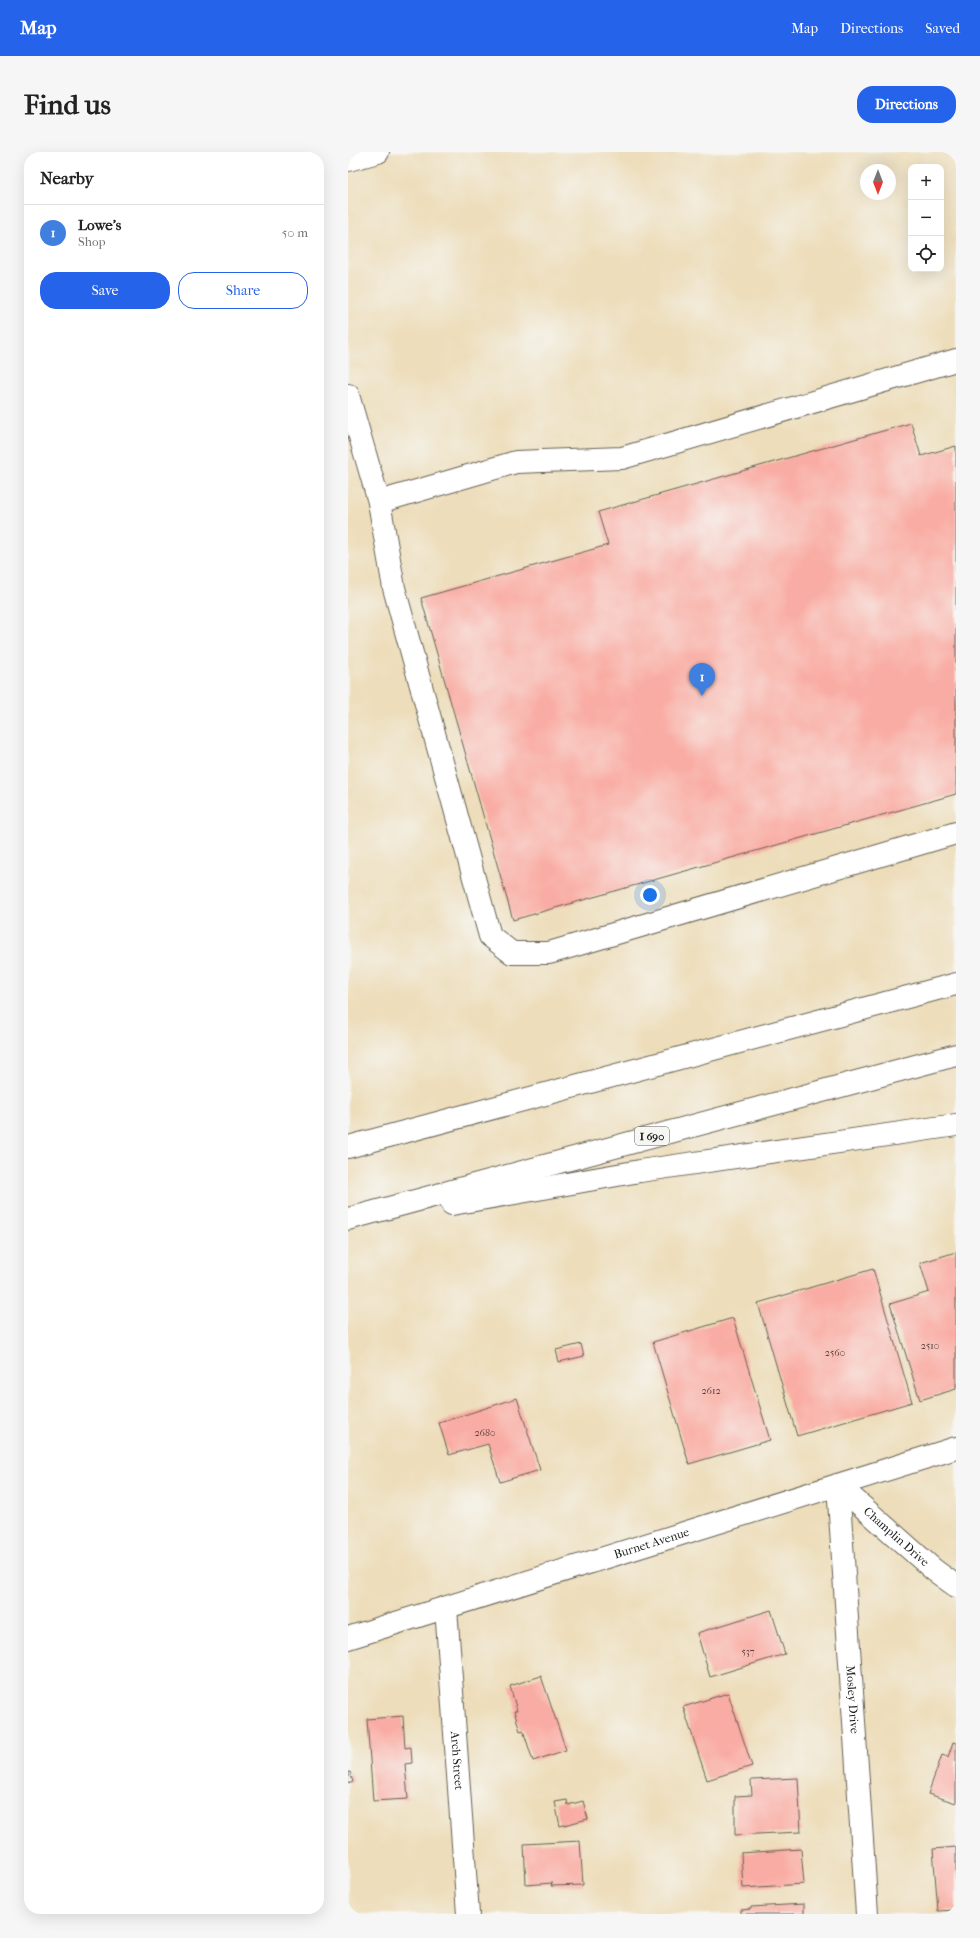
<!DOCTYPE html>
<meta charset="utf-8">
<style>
body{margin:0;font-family:"IM FELL French Canon",serif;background:#f6f6f6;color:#222}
.controls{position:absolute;right:12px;top:12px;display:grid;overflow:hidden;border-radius:8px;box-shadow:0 4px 16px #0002}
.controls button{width:36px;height:36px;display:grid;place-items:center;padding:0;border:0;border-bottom:1px solid #e0e0e0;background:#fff;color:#222;font:20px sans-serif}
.compass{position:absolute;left:512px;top:12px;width:36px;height:36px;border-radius:50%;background:#fff;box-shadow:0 4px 16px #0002;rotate:180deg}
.you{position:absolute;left:302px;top:743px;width:14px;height:14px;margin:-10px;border:3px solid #fff;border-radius:50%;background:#1a73e8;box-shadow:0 0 0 6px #1a73e833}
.badge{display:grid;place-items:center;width:26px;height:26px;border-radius:50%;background:#2563eb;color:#fff;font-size:13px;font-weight:700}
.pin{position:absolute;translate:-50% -33px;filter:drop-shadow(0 1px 2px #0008)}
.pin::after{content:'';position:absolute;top:21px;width:14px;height:12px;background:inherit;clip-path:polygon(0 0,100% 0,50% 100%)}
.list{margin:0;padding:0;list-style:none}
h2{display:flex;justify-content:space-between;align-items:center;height:52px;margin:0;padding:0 16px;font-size:17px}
h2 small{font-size:13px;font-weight:400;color:#767676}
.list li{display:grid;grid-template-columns:26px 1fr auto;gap:12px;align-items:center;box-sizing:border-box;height:56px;padding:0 16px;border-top:1px solid #e0e0e0}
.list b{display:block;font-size:15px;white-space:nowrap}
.list p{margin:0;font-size:13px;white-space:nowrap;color:#767676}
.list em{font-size:13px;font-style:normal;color:#767676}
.actions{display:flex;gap:8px;padding:12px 16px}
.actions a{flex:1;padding:9px 0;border:1px solid #2563eb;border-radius:16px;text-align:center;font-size:14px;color:#2563eb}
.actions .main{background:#2563eb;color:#fff}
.icon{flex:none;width:22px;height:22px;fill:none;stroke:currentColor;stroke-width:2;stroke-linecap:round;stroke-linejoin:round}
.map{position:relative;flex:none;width:608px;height:1762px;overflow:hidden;border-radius:16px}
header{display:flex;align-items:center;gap:24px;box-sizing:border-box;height:56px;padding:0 20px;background:#2563eb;color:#fff}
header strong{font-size:19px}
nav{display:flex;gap:22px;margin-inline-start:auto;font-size:14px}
.intro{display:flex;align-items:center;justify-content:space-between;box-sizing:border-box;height:96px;padding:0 24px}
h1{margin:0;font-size:28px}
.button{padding:10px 18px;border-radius:16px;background:#2563eb;color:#fff;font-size:14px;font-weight:700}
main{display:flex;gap:24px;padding:0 24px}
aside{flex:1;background:#fff;border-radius:16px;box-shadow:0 4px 16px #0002}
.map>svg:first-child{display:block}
.building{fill:#f9aca3}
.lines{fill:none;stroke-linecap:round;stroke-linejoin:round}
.minor-casing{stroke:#656053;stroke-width:24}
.highway-casing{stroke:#656053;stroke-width:24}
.minor{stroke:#fff;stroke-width:22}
.highway{stroke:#fff;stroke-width:22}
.labels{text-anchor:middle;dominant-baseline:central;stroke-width:3;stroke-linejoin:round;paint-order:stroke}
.number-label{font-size:10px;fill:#53403e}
.shield{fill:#f6f6f2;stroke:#5d5d5c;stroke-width:1}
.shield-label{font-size:11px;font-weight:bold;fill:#1c1c1c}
.street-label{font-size:12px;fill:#1c1c1c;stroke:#f6f6f2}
</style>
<header>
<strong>Map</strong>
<nav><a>Map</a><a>Directions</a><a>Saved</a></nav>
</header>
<div class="intro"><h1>Find us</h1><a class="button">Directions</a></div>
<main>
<aside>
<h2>Nearby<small></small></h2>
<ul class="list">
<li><span class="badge" style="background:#3f7fe0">1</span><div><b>Lowe's</b><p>Shop</p></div><em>50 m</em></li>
</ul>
<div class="actions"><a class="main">Save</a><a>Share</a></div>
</aside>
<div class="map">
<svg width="608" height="1762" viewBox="0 0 608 1762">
<rect width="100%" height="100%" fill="#f6f6f2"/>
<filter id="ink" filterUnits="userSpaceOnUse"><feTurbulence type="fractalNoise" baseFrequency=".025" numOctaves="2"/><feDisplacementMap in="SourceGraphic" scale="8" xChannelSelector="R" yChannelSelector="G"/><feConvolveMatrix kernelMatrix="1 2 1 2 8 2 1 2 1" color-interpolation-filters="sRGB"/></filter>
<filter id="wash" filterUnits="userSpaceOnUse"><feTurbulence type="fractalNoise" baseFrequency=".012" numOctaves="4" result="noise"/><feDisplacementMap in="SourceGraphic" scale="16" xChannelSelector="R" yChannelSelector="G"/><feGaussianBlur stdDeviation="0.9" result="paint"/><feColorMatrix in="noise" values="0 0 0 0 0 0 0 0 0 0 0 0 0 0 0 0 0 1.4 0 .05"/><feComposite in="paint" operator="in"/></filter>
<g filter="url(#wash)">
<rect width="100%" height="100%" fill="#edddba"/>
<g id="blocks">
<g class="building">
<path d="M 563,271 L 573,304 L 608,294 L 608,642 L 165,768 L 73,446 L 260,393 L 250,360 Z"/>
<path d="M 608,1100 L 608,1237 L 572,1248 L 542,1152 L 581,1140 L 572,1111 Z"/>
<path d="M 525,1117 L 564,1250 L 449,1284 L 410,1151 Z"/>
<path d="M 385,1166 L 422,1288 L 341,1312 L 305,1190 Z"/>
<path d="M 233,1192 L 236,1204 L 211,1210 L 208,1198 Z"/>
<path d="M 169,1246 L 192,1318 L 152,1330 L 140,1292 L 101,1303 L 91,1271 Z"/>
<path d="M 423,1458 L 437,1502 L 362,1525 L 349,1481 Z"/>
<path d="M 193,1524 L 218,1598 L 185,1609 L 175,1578 L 172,1579 L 166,1559 L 169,1559 L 162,1534 Z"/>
<path d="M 380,1541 L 404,1614 L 359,1628 L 335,1555 Z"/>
<path d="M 55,1564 L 57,1596 L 63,1595 L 64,1611 L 57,1612 L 60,1647 L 25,1649 L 19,1567 Z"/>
<path d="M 605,1590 L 608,1591 L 608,1651 L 580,1642 L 594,1603 L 600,1605 Z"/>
<path d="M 0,1620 L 2,1620 L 5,1630 L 0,1632 Z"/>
<path d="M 450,1626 L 453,1680 L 387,1683 L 387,1644 L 404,1643 L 403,1628 Z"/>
<path d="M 219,1648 L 220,1653 L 235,1649 L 240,1667 L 212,1674 L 207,1650 Z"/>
<path d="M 232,1689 L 235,1733 L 203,1734 L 204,1731 L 178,1733 L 176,1692 Z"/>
<path d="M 608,1695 L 608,1758 L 590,1759 L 585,1697 Z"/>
<path d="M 453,1697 L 456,1732 L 395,1736 L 393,1701 Z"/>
<path d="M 456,1752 L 456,1762 L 393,1762 L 393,1758 L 403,1757 L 403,1755 Z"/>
</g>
</g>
</g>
<g filter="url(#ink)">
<use href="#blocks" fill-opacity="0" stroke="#656053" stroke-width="1"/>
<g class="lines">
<g class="minor-casing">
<g id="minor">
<path d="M 0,8 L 30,0"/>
<path d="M 0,243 L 31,350 L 168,310 L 274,306 L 608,208"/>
<path d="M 31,350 L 46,436 L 142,784 L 164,801 L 201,801 L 608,681"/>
<path id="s1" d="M 490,1333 L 519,1762"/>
<path id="s2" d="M 490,1333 L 586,1418 L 608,1434"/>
<path id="s3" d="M 98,1456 L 120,1762"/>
<path id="s4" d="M 0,1486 L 608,1296"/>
</g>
</g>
<g class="highway-casing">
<g id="highway">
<path d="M 0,995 L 608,832"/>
<path d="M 104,1052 L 292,1019 L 608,973"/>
<path d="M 0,1067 L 608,903"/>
</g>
</g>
<use href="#minor" class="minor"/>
<use href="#highway" class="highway"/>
</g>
</g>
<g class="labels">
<g class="number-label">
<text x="582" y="1194">2510</text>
<text x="487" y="1201">2560</text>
<text x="363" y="1239">2612</text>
<text x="137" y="1281">2680</text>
<text x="400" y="1500">537</text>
</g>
<rect class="shield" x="287" y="975" width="34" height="18" rx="3"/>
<g class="shield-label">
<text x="304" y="984">I 690</text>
</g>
<g class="street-label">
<text stroke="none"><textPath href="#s2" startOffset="78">Champlin Drive</textPath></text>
<text stroke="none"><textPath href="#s4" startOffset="318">Burnet Avenue</textPath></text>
<text stroke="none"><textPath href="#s1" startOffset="215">Mosley Drive</textPath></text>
<text stroke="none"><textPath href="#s3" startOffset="153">Arch Street</textPath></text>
</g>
</g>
</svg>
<div class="controls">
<button>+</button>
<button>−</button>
<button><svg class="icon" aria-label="locate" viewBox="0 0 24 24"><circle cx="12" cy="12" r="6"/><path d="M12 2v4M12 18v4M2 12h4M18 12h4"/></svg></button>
</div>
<svg class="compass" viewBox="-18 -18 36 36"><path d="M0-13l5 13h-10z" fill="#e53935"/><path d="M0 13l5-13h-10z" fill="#767676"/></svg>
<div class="you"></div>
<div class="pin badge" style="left:354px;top:544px;background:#3f7fe0">1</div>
</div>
</main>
